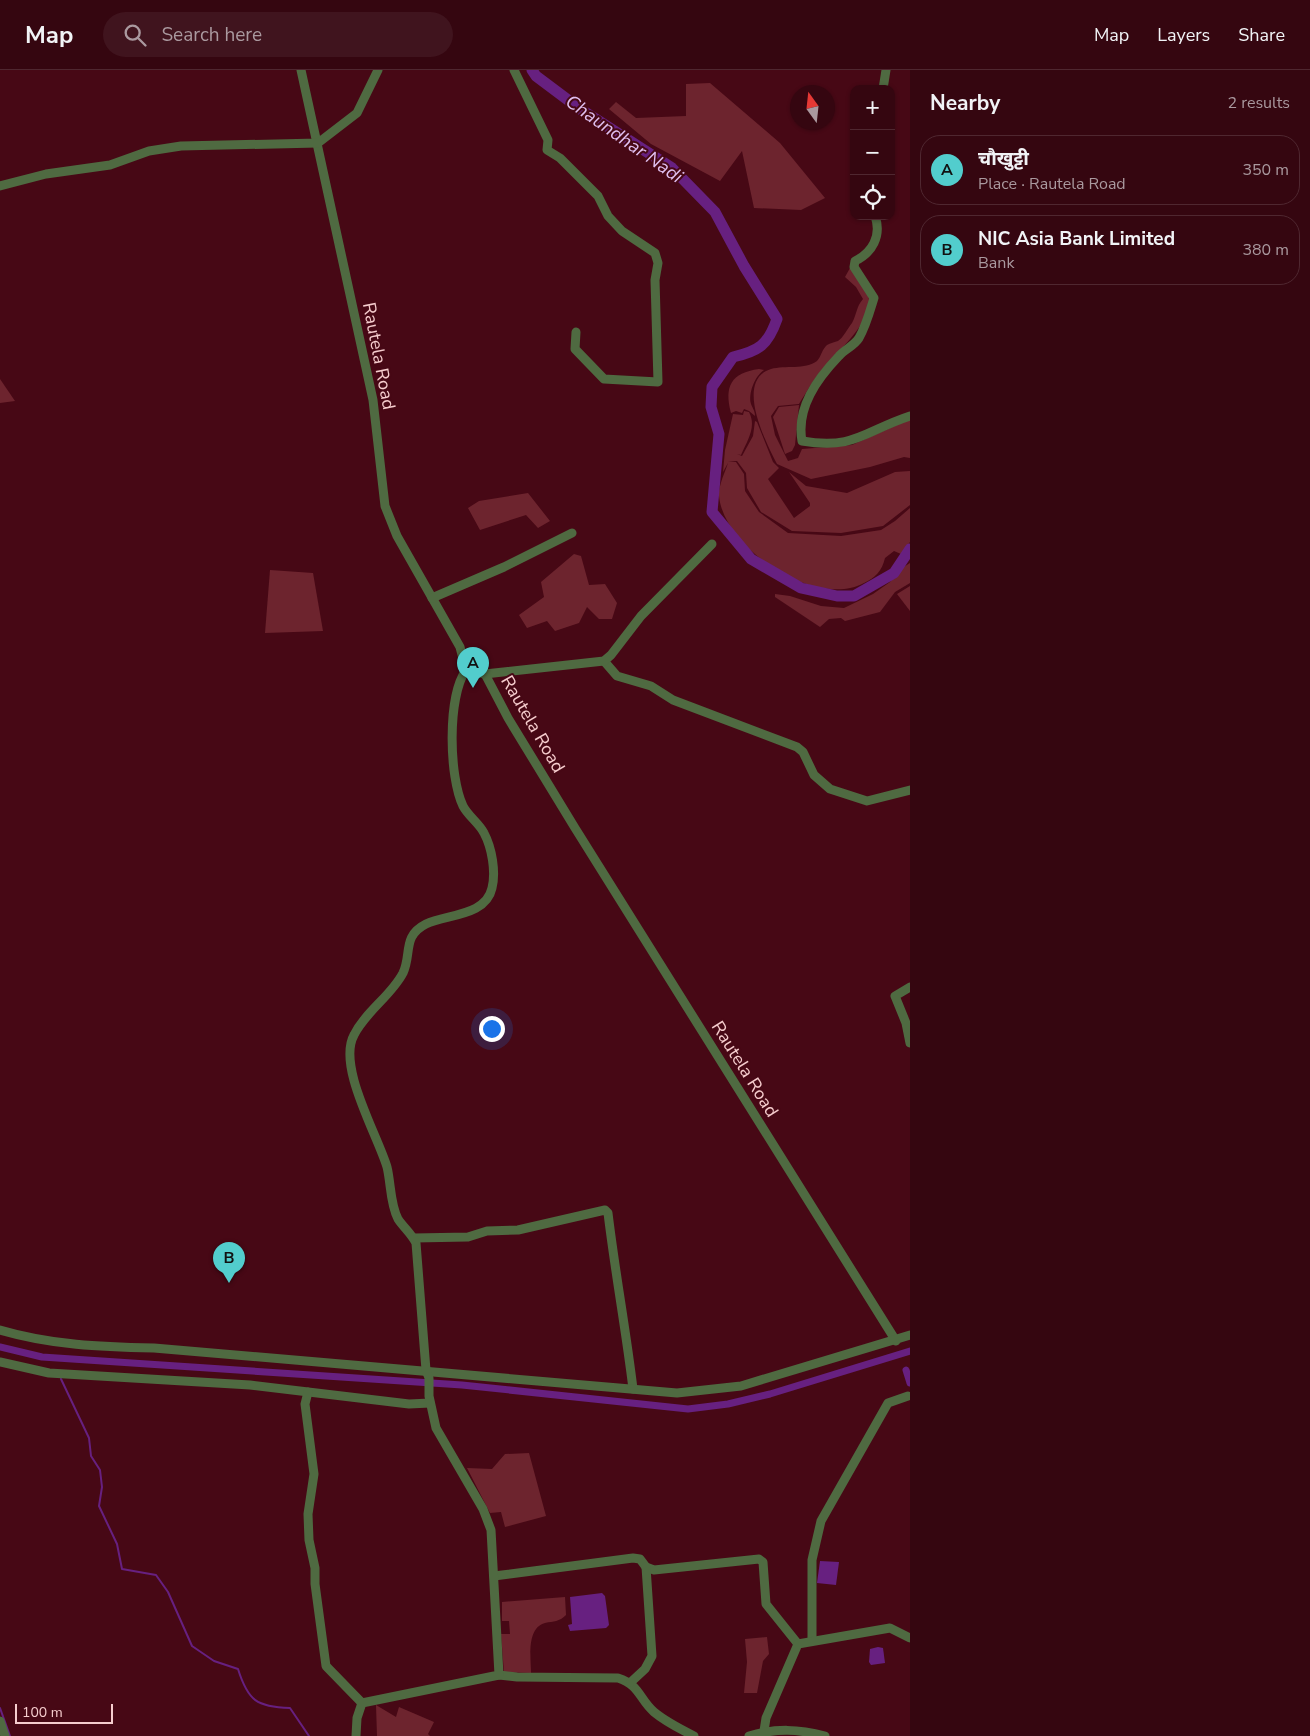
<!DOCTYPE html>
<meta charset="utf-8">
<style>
body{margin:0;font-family:"Nunito Sans","Noto Sans Devanagari",sans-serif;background:#40141e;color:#f1f3f6}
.controls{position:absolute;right:15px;top:15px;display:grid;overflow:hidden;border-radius:10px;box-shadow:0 1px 4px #0004}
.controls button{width:45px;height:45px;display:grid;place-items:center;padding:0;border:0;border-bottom:1px solid #4f2730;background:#350610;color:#f1f3f6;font:25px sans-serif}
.compass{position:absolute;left:790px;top:15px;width:45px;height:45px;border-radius:50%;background:#350610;box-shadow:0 1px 4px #0004;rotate:345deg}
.scale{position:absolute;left:15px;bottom:12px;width:98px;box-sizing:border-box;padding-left:5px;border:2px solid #f6cdce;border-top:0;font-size:14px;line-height:18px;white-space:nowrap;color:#f6cdce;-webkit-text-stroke:4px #470815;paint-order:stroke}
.you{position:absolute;left:491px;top:958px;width:18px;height:18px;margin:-12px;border:4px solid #fff;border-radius:50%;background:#1a73e8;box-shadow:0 0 0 8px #1a73e833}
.badge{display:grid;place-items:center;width:32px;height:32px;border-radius:50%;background:#52cdcd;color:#111;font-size:16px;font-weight:700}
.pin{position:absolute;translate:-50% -41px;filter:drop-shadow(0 1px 2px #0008)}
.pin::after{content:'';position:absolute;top:26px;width:18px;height:15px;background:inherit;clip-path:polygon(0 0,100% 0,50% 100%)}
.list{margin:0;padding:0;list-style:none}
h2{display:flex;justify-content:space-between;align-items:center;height:65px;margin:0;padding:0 20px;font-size:21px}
h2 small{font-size:16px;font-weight:400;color:#aa999f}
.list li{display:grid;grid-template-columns:32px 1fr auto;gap:15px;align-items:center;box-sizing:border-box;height:70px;margin:0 10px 10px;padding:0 10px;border:1px solid #4f2730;border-radius:20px}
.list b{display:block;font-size:19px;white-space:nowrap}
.list p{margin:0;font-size:16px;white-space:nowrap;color:#aa999f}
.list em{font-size:16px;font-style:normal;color:#aa999f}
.icon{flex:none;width:28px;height:28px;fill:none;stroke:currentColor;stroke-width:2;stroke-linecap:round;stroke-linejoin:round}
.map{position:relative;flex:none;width:910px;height:1666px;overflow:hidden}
header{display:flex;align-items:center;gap:30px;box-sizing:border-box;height:70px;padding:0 25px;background:#350610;border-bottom:1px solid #4f2730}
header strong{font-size:24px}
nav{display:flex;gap:28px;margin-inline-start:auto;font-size:18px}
.search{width:350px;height:45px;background:#40141e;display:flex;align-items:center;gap:12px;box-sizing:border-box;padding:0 18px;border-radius:28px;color:#aa999f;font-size:19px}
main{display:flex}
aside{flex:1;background:#350610}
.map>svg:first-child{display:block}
.green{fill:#6d242e}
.water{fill:#672080}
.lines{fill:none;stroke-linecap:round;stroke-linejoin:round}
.stream{stroke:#672080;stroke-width:2}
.canal{stroke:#672080;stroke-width:7}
.river{stroke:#672080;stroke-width:11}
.minor{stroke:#4f6a41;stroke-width:9}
.labels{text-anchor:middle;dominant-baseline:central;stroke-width:4;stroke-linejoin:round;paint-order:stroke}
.street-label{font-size:18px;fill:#f6cdce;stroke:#470815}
.water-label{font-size:19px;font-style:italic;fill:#e0bfef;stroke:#470815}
</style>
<header>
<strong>Map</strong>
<div class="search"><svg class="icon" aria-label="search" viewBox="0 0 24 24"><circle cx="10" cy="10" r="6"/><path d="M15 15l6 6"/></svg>Search here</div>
<nav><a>Map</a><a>Layers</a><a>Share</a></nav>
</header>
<main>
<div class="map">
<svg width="910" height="1666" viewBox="0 0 910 1666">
<rect width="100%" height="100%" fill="#470815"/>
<g class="green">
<path d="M 710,13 L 780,73 L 825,128 L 801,140 L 754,138 L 742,81 L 720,111 L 651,74 L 609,39 L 616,32 L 636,48 L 686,46 L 686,14 Z"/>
<path d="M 850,198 C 858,206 869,218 869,230 C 869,255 840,279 825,296 C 815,307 807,321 799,334 L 778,336 L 771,346 L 775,365 L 788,391 L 798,388 L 802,379 L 852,375 L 910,349 L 910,388 L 904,387 L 870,397 L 811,409 L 777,394 C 766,373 734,310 771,299 C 785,295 805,300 817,291 C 821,287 822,279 827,275 C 830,273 835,272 838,271 C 843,268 848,258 852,253 C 857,244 856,237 863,229 L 856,217 L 845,207 Z"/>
<path d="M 759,299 L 764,300 C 755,306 748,323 751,334 C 753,339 755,341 755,346 L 749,341 L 744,339 L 742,343 L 736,341 L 731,343 C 724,316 731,303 759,299 Z"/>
<path d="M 0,309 L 15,331 L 0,333 Z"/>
<path d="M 799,335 L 795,375 L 792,381 L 785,384 L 773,347 L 779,337 Z"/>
<path d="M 744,341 L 749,342 C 757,357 747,371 741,385 L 737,384 L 742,386 L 753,366 L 755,351 L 757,352 L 773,392 L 779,398 L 768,409 L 794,448 L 810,436 L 810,433 L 789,402 L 806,416 L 847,423 L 895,402 L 910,401 L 910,435 L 883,456 L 841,463 L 792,461 L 761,442 L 747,418 L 746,403 L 737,391 L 728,391 L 736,392 L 744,404 L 745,421 L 759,442 L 788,463 L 841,466 L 881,460 L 895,451 L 910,438 L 910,472 L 901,484 L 894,481 L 885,488 C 882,501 875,508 864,513 C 816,539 724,479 719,426 C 718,417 725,402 728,393 L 723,402 L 725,380 L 733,344 L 743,345 Z"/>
<path d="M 528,423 L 550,451 L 538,458 L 526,445 L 480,460 L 468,438 L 479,431 Z"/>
<path d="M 574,484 L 581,486 L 589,515 L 605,514 L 617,533 L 612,549 L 599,549 L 587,537 L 579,553 L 555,561 L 547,551 L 527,558 L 519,545 L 544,527 L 541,512 Z"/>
<path d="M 910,493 L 910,513 L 895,522 L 880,542 L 845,551 L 841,548 L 829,549 L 820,557 L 775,527 L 775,524 L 790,526 L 821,536 L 844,538 L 873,524 L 890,512 L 899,500 Z"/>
<path d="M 270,500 L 313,503 L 323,561 L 265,563 Z"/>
<path d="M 910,516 L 910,541 L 897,524 Z"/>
<path d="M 529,1383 L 546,1446 L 505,1457 L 501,1442 L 490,1443 L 467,1398 L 492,1399 L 505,1384 Z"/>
<path d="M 565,1527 L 566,1545 C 559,1552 554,1551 545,1553 C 526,1558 531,1589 531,1603 L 504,1602 L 501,1564 L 510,1564 L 509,1551 L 502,1551 L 502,1532 Z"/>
<path d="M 767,1567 L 769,1584 L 763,1591 L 757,1623 L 744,1623 L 747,1592 L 745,1569 Z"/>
<path d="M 376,1635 L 396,1647 L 399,1637 L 434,1652 L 428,1664 L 430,1666 L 377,1666 Z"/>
</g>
<g class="water">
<path d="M 820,1491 L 839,1492 L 836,1515 L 817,1513 Z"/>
<path d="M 602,1523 L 605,1526 L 609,1555 L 606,1558 L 570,1561 L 568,1555 L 572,1554 L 570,1527 Z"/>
<path d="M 878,1577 L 883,1578 L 885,1593 L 871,1595 L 869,1592 L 870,1579 Z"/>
</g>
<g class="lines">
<g class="stream">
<path d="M 61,1309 L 89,1368 L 91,1386 L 100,1400 L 102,1417 L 99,1436 L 117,1474 L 122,1499 L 156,1505 L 168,1522 L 192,1576 L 214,1591 L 238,1599 C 248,1631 257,1637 290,1638 L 309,1666"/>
<path d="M 0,1638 L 10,1666"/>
</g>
<g class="canal">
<path d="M 0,1277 L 42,1287 L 462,1315 L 688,1339 L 728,1334 L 770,1324 L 910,1281"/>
<path d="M 906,1300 L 910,1313"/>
</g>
<path class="river" d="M 532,0 L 536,6 L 580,39 L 672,98 L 715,142 L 744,196 L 777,249 C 768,275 759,281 733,287 L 712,317 L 711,337 L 719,364 L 712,442 L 751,489 L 801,518 L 837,526 L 854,526 L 894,503 L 910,479"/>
<g class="minor">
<path d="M 301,0 L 373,330 L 385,436 L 397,466 L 460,577 L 466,600"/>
<path d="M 514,0 L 548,70 L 547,80 L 560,88 L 598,126 L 608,146 L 622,161 L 655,183 L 658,193 L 655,210 L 658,312 L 604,309 L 575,279 L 576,262"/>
<path d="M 883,19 L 886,0"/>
<path d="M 0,116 L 46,104 L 110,95 L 149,81 L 181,76 L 318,73 L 357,43 L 378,0"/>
<path d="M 875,146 C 882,166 872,183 855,191 L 854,197 L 874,228 C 870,241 866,256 859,268 C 854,276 845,279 839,286 C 817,309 796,338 802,371 C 855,380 864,361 910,346"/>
<path d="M 432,528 L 504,497 L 572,463"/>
<path d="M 604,591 L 617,606 L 651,616 L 673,630 L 797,677 L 803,682 L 814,705 L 830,719 L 867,731 L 910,720"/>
<path d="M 466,600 L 485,604 L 604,591 L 611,585 L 641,546 L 712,474"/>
<path d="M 485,604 L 508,648 L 575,758 L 896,1271"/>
<path d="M 910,917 L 895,926 L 906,953 L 910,973"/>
<path d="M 414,1168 L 468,1167 L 487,1161 L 518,1160 L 605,1140 L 608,1143 C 615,1202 626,1260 633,1319"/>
<path d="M 0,1260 C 51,1275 101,1277 154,1278 L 677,1323 L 741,1316 L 910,1265"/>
<path d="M 0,1292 L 49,1303 L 250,1315 L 409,1334 L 430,1333"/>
<path d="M 308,1322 L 305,1334 L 314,1404 L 308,1444 L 309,1470 L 315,1498 L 315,1514 L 326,1596 L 362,1633"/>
<path d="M 494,1506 L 633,1488 L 640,1489 L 646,1497 L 654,1500 L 759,1489 L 763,1492 L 766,1534 L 798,1574"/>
<path d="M 812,1571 L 812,1490 L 821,1451 L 888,1333 L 908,1326"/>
<path d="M 499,1605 L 517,1607 L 618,1608 C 640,1615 639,1629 654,1642 C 666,1652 680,1659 694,1666"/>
<path d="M 631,1612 L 645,1599 L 652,1586 L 646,1497"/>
<path d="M 0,1651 L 5,1666"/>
<path d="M 764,1661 L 766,1648 L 798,1574 L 890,1558 L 910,1568"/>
<path d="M 356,1666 L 357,1648 L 362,1633 L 499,1605 L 491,1460 L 483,1439 L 436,1358 L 429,1326 L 429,1308 L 426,1300 L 416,1173 C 411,1163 404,1158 398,1149 C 390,1134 391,1113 387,1097 C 377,1064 337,996 354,965 C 366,941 391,926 403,903 C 412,884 402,866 426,854 C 447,844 486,846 492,818 C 496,802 492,778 484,763 C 479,753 468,746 463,736 C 449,707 447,627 466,600"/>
<path d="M 749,1666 C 776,1658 799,1659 825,1666"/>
</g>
</g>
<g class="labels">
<g class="street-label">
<text transform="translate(379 286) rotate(79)">Rautela Road</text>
<text transform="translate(533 654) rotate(60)">Rautela Road</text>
<text transform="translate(745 999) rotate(58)">Rautela Road</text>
</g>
<g class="water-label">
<text transform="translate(624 69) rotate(35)">Chaundhar Nadi</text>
</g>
</g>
</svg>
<div class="controls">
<button>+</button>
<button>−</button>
<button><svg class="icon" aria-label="locate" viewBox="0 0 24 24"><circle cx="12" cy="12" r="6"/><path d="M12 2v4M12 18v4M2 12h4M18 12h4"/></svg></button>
</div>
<svg class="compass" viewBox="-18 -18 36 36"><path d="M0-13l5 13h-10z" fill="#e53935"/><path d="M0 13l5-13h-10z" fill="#aa999f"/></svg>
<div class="scale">100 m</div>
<div class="you"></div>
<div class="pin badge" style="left:473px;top:618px">A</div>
<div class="pin badge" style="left:229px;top:1213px">B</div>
</div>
<aside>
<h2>Nearby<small>2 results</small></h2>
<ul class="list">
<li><span class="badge">A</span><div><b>चौखुट्टी</b><p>Place · Rautela Road</p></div><em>350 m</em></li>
<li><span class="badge">B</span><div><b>NIC Asia Bank Limited</b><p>Bank</p></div><em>380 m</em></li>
</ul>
</aside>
</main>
